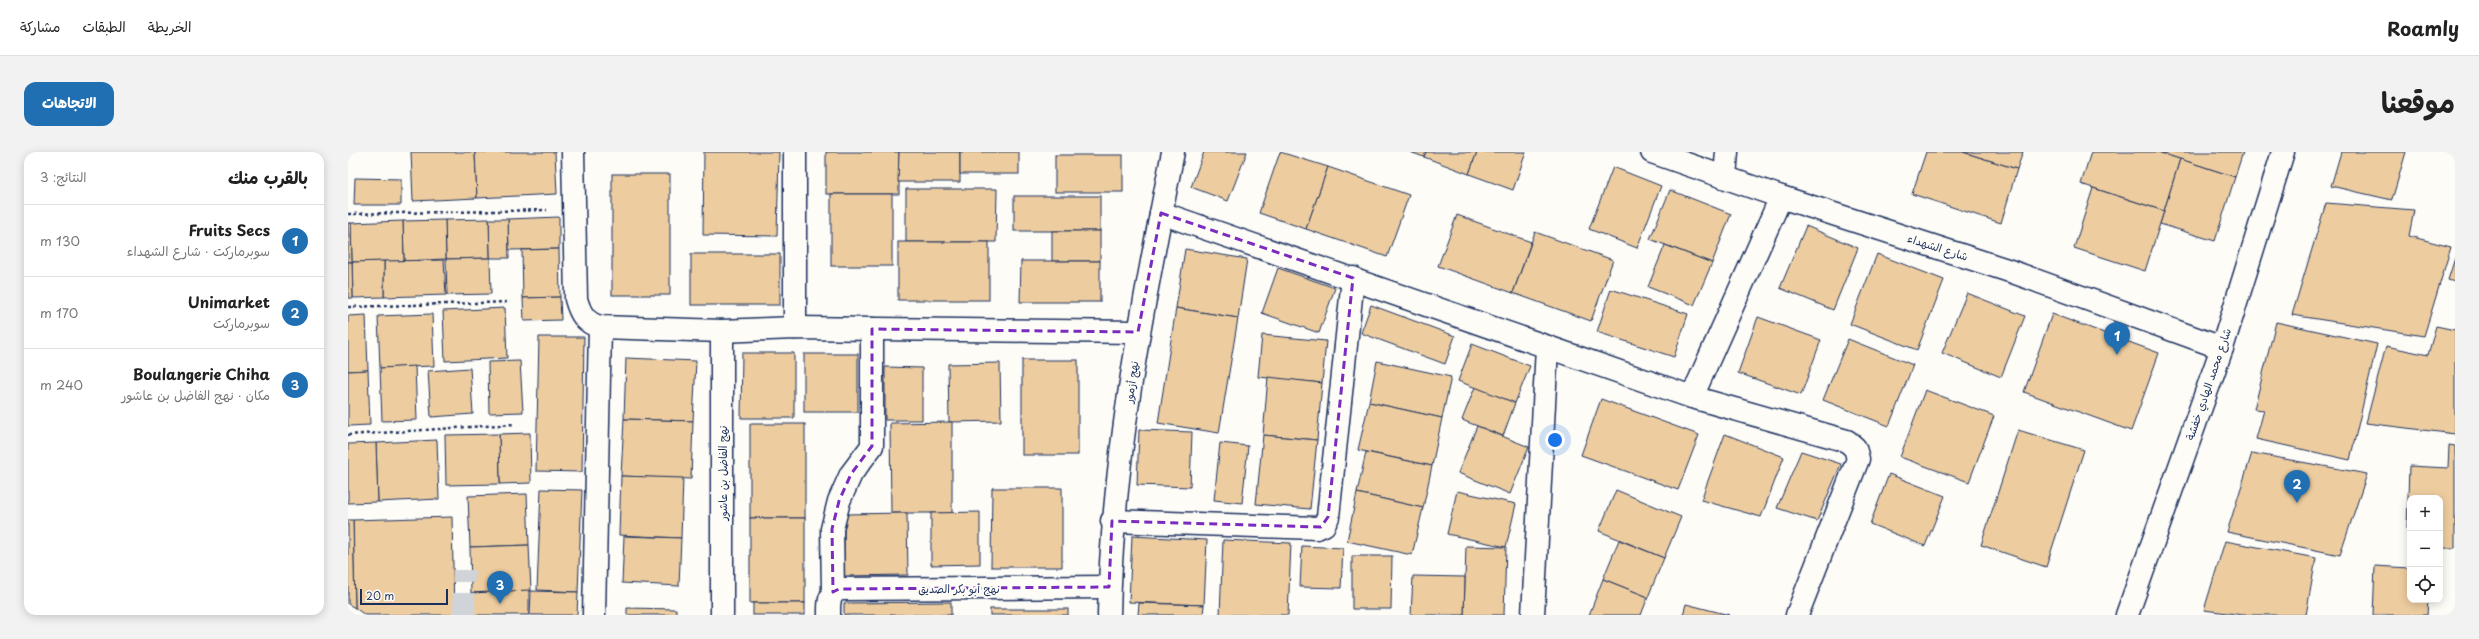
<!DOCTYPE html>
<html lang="ar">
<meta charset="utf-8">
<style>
body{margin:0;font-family:"Playpen Sans","Playpen Sans Arabic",sans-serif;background:#f2f2f2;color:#222;direction:rtl}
.controls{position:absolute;right:12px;bottom:12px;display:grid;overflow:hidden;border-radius:8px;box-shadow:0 2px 10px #0003}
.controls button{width:36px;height:36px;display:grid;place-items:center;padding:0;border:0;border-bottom:1px solid #e0e0e0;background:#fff;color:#222;font:20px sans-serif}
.scale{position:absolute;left:12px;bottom:10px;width:88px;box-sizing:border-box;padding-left:4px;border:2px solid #1b2f5e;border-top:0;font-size:11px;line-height:14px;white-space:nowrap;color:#1b2f5e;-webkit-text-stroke:3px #fdfcf7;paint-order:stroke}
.you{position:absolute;left:1207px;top:288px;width:14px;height:14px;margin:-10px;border:3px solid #fff;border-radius:50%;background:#1a73e8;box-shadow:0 0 0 6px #1a73e833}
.badge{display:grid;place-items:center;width:26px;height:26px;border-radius:50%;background:#1f6fb2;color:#fff;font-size:13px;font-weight:700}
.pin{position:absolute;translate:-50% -33px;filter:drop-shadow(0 1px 2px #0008)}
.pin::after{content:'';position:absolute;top:21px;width:14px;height:12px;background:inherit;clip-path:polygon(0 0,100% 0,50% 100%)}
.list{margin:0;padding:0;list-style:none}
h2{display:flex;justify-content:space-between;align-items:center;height:52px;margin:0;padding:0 16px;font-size:17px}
h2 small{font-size:13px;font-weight:400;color:#767676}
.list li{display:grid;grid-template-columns:26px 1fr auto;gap:12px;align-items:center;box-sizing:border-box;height:72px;padding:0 16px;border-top:1px solid #e0e0e0}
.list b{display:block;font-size:15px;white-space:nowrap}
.list p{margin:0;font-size:13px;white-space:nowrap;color:#767676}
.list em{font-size:13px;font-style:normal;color:#767676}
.icon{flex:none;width:22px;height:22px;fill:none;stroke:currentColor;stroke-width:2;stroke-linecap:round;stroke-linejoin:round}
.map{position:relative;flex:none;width:2107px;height:463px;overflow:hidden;direction:ltr;border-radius:12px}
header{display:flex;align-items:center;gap:24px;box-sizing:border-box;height:56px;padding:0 20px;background:#fff;border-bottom:1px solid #e0e0e0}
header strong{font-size:19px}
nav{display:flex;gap:22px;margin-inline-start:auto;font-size:14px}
.intro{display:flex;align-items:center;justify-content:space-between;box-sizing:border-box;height:96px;padding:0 24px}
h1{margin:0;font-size:28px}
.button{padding:10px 18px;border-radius:12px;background:#1f6fb2;color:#fff;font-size:14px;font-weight:700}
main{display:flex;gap:24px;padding:0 24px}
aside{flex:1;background:#fff;border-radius:12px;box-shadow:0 2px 10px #0003}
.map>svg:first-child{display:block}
.building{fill:#edcd9f;stroke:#1b2f5e}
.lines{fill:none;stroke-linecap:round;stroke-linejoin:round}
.minor-tunnel{stroke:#d0d3d8;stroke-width:22;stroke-dasharray:22 11;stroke-linecap:butt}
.minor-casing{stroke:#1b2f5e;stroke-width:25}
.secondary-casing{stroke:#1b2f5e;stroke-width:25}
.path{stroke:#1b2f5e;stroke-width:2.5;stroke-dasharray:3 3;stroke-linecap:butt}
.minor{stroke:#fdfcf7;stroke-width:22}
.secondary{stroke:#fdfcf7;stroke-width:22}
.marked{fill:none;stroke:#7b2cbf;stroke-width:3;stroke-dasharray:8 5;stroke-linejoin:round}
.labels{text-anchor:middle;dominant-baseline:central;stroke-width:4;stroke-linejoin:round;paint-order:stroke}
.street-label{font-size:11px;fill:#1b2f5e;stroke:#fdfcf7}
</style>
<header>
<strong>Roamly</strong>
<nav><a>الخريطة</a><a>الطبقات</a><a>مشاركة</a></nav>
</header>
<div class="intro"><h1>موقعنا</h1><a class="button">الاتجاهات</a></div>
<main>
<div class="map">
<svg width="2107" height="463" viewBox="0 0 2107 463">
<rect width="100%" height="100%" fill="#fdfcf7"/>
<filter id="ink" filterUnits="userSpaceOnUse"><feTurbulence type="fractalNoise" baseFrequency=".025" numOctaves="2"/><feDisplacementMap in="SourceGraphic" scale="8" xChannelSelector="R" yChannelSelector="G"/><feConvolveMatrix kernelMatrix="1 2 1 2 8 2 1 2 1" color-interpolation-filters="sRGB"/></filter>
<g filter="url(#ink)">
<g class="building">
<path d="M 63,0 L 127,0 L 129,46 L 65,49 Z"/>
<path d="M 127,0 L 207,0 L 209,42 L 129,46 Z"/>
<path d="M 356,0 L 431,0 L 429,84 L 355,83 Z"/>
<rect x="478" y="0" width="73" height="42"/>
<path d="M 551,0 L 612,0 L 612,30 L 550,30 Z"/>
<rect x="612" y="0" width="59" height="22"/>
<path d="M 856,0 L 899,0 L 880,49 L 843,35 Z"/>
<path d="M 932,0 L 980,15 L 958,77 L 911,61 Z"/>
<path d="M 1062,0 L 1078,0 L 1076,5 Z"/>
<path d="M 1078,0 L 1129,0 L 1121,22 L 1076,5 Z"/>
<path d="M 1129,0 L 1178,0 L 1165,38 L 1121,22 Z"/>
<path d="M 1578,0 L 1615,0 L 1669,17 L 1653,71 L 1564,42 Z"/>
<path d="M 1615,0 L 1675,0 L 1669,17 Z"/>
<path d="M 1743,0 L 1810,0 L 1832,7 L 1816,59 L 1733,32 Z"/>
<path d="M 1810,0 L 1895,0 L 1887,25 Z"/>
<path d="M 1993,0 L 2058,0 L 2044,48 L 1983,34 Z"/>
<rect x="707" y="3" width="68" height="37"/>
<path d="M 1832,7 L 1887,25 L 1867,89 L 1812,72 Z"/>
<path d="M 980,15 L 1061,43 L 1039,105 L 958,77 Z"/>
<path d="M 1265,15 L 1313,34 L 1289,96 L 1241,77 Z"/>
<rect x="264" y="22" width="58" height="121"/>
<path d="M 7,26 L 53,27 L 53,53 L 6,53 Z"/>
<path d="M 1745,36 L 1816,59 L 1797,119 L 1726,96 Z"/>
<path d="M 558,37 L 649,37 L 648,90 L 558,90 Z"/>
<path d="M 1322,38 L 1383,62 L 1364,111 L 1302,87 Z"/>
<rect x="483" y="42" width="61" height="72"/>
<rect x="666" y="44" width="86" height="35"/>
<path d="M 1978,51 L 2066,58 L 2061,84 L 2103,95 L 2076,184 L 1944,163 Z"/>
<path d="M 1109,63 L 1183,90 L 1165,141 L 1090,114 Z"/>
<path d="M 211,65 L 211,97 L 161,98 L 160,67 Z"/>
<path d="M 141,67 L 160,67 L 161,106 L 142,106 Z"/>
<path d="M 141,67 L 142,106 L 98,107 L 97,68 Z"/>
<path d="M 97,68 L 98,107 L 56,109 L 55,69 Z"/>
<path d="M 55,69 L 56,109 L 4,110 L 3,71 Z"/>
<path d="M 0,71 L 3,71 L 4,110 L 0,110 Z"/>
<path d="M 1458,74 L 1510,96 L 1485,158 L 1432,136 Z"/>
<rect x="704" y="79" width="48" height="30"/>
<path d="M 1187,80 L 1265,108 L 1243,169 L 1165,141 Z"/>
<rect x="550" y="90" width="91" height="58"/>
<path d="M 1317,93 L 1364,111 L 1346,153 L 1300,135 Z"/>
<path d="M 211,97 L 212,145 L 175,146 L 174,98 Z"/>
<path d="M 837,97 L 899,107 L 890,166 L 828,156 Z"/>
<rect x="343" y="102" width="89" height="51"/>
<path d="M 1529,102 L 1596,128 L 1569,198 L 1502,172 Z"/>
<path d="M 142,106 L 143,142 L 99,143 L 98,107 Z"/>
<path d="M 2107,106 L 2107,130 L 2100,128 Z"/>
<path d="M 96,108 L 98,143 L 36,145 L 36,109 Z"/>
<path d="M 36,109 L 36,145 L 5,146 L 4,110 Z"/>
<path d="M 673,109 L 752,109 L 752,150 L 672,150 Z"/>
<path d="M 0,110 L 4,110 L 5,146 L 0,146 Z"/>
<path d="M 930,116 L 987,136 L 971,181 L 914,161 Z"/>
<path d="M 1263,137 L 1340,162 L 1326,205 L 1249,180 Z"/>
<path d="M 1619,141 L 1677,164 L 1653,225 L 1594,201 Z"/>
<path d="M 212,145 L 213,168 L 176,169 L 175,146 Z"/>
<path d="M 1023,153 L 1107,184 L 1097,212 L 1013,181 Z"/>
<path d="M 157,156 L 159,206 L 97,209 L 95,159 Z"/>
<path d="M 828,156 L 890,166 L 871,281 L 810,271 Z"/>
<path d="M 84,162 L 86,214 L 32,216 L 30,164 Z"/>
<path d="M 1704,162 L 1811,201 L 1783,279 L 1676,240 Z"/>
<path d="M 18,163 L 20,218 L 0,219 L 0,164 Z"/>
<path d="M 1410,165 L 1473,188 L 1453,243 L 1390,221 Z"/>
<path d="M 1928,170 L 2029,192 L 2002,308 L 1908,287 L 1916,258 L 1906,257 Z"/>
<path d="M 2088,174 L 2107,178 L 2107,282 L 2018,271 L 2038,194 L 2080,203 Z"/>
<path d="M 914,183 L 978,189 L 974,231 L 910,225 Z"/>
<path d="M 191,185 L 236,185 L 234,320 L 188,319 Z"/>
<path d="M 1500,187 L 1565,213 L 1541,274 L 1475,248 Z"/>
<path d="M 1124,192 L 1182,214 L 1167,251 L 1110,229 Z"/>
<path d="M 394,201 L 446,201 L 446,266 L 393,266 Z"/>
<rect x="456" y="202" width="54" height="58"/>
<path d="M 278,206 L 348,209 L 345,269 L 276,267 Z"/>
<rect x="674" y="208" width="56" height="95"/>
<path d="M 172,209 L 175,260 L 141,261 L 140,210 Z"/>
<path d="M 1029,209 L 1103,225 L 1094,266 L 1021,250 Z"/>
<path d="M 652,211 L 653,269 L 601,270 L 600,212 Z"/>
<path d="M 67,214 L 69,268 L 34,269 L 32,216 Z"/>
<path d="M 537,215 L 574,216 L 574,268 L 537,268 Z"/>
<path d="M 122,216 L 125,262 L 83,265 L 80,219 Z"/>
<path d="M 20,218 L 22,273 L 0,274 L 0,219 Z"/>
<path d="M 920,225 L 974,231 L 969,288 L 915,283 Z"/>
<path d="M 1127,235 L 1167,251 L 1155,284 L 1114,268 Z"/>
<path d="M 1577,238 L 1646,264 L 1621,330 L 1552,305 Z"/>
<path d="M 1253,247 L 1351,283 L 1330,338 L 1233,303 Z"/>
<path d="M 1021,250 L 1094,266 L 1084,314 L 1010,298 Z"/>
<path d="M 276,267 L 345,269 L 343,327 L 273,324 Z"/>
<path d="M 604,270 L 604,361 L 543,361 L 542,271 Z"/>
<rect x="402" y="272" width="55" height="94"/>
<path d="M 1129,274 L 1181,295 L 1162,342 L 1110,321 Z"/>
<path d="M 791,278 L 844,280 L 842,335 L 789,333 Z"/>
<path d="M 1670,278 L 1736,298 L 1698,415 L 1633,393 Z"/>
<path d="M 182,281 L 183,331 L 152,332 L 151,282 Z"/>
<path d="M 151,282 L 152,332 L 98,333 L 97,283 Z"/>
<path d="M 1377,282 L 1436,305 L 1413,365 L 1353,348 Z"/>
<path d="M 915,283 L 969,288 L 962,357 L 908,352 Z"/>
<path d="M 89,288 L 91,347 L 30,350 L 28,291 Z"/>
<path d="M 28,291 L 30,350 L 0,351 L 0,292 Z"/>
<path d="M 872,291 L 900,294 L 894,351 L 866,348 Z"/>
<path d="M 2101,293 L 2107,294 L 2107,396 L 2092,396 L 2092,346 L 2062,346 L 2062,377 L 2059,377 L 2061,314 L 2100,316 Z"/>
<path d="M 1453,299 L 1493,312 L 1469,369 L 1429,356 Z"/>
<path d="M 1018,300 L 1084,314 L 1075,356 L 1009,341 Z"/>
<path d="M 1904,301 L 2019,322 L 1992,403 L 1879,380 Z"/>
<path d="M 1541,322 L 1597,344 L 1577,394 L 1522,372 Z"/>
<path d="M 273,324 L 335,326 L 333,386 L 271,383 Z"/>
<path d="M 644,336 L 714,336 L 714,415 L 643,415 Z"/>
<path d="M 193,337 L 234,338 L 230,440 L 189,438 Z"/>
<path d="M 1268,338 L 1333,365 L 1316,406 L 1251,379 Z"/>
<path d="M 1109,339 L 1168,352 L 1158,395 L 1099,382 Z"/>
<path d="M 1009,341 L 1075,356 L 1064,403 L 999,389 Z"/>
<path d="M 179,342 L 181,393 L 122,395 L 120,344 Z"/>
<path d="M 632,360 L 632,412 L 583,413 L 583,361 Z"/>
<path d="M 559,361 L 560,423 L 496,424 L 496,362 Z"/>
<path d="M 104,365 L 106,463 L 17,463 L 7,456 L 5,368 Z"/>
<rect x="402" y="366" width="55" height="85"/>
<path d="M 0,368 L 5,368 L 7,456 L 0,452 Z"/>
<path d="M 276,384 L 333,386 L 331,434 L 274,431 Z"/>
<path d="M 784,384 L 859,388 L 856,453 L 781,450 Z"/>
<path d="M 875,388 L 943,391 L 940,463 L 872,463 Z"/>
<path d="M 1271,388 L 1316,406 L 1300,445 L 1255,427 Z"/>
<path d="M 1877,389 L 1968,406 L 1958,463 L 1895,463 L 1856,458 Z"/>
<path d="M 181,393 L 183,439 L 123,441 L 122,395 Z"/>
<path d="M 954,394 L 995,396 L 993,436 L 952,435 Z"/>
<path d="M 1118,394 L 1158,395 L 1156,463 L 1116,463 Z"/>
<path d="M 1004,404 L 1044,404 L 1043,457 L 1004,457 Z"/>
<path d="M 2027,414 L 2062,416 L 2062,448 L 2080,448 L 2079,463 L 2025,463 Z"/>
<path d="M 1065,424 L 1117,425 L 1116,463 L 1063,463 Z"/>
<path d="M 1255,427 L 1300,445 L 1293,463 L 1241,463 Z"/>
<path d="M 181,438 L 181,463 L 123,463 L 123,441 Z"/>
<path d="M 183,439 L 230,440 L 229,463 L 182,463 Z"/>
<path d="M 603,450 L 603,463 L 496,463 L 496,451 Z"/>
<rect x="405" y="451" width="52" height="12"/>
<path d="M 791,451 L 856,453 L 855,463 L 790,463 Z"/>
<path d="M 1338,452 L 1381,463 L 1335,463 Z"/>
<path d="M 279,456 L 328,457 L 328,463 L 279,463 Z"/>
<rect x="642" y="457" width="78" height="6"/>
</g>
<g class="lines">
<path class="minor-tunnel" d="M 116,463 L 116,418"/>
<g class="minor-casing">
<g id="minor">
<path d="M 225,0 L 228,147 C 232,161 237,171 252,175 L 374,179 L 447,176 L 790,180"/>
<path d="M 447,0 L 447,176"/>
<path d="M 1304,0 L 1433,45 L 1662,119 L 1874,196"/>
<path d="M 1377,25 L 1379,0"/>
<path d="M 813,61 L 1344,245 L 1499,289 L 1507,296 L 1510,307 L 1449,463"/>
<path d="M 1344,245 L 1433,45"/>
<path d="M 764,369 L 969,376 L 976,373 L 980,365 L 1005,126"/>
<path d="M 485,440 L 484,377 L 491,349 L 503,322 L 524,294 L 524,177"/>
<path d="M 246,463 L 252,175"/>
<path d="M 374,463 L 374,179"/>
<path d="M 481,463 C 481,451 480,443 491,437 L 761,435"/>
<path d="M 761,463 C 764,307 795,153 825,0"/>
<path d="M 1185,463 L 1199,195"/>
</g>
</g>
<g class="secondary-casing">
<path id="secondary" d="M 1779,463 L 1874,196 L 1935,0"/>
</g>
<g class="path">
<path d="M 0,62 L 199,58"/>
<path d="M 0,155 L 162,150"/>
<path d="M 0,283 L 167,272"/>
</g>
<use href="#minor" class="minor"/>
<use href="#secondary" class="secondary"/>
</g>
</g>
<path class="marked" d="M 813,61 L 1005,126 L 980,365 L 973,375 L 764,369 L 761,435 L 491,437 L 485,440 L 484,377 L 491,349 L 503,322 L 524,294 L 524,177 L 790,180 Z"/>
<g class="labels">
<g class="street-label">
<text transform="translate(1590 95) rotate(18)">شارع الشهداء</text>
<text transform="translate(783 230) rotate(-82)">نهج أزمور</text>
<text transform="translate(1860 232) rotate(-71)">شارع محمد الهادي خفشة</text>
<text transform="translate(374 321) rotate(-90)">نهج الفاضل بن عاشور</text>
<text x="611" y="436">نهج أبو بكر الصديق</text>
</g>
</g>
</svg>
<div class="controls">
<button>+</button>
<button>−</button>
<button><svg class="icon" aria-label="locate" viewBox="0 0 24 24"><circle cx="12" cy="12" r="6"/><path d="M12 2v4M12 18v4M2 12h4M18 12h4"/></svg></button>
</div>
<div class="scale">20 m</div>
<div class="you"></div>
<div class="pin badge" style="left:1769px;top:203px">1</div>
<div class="pin badge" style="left:1949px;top:351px">2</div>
<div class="pin badge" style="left:152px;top:452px">3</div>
</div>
<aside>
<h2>بالقرب منك<small>النتائج: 3</small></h2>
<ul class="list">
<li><span class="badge">1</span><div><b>Fruits Secs</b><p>سوبرماركت · شارع الشهداء</p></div><em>130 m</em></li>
<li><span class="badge">2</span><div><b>Unimarket</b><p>سوبرماركت</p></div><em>170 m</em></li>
<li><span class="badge">3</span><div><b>Boulangerie Chiha</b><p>مكان · نهج الفاضل بن عاشور</p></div><em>240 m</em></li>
</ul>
</aside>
</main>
